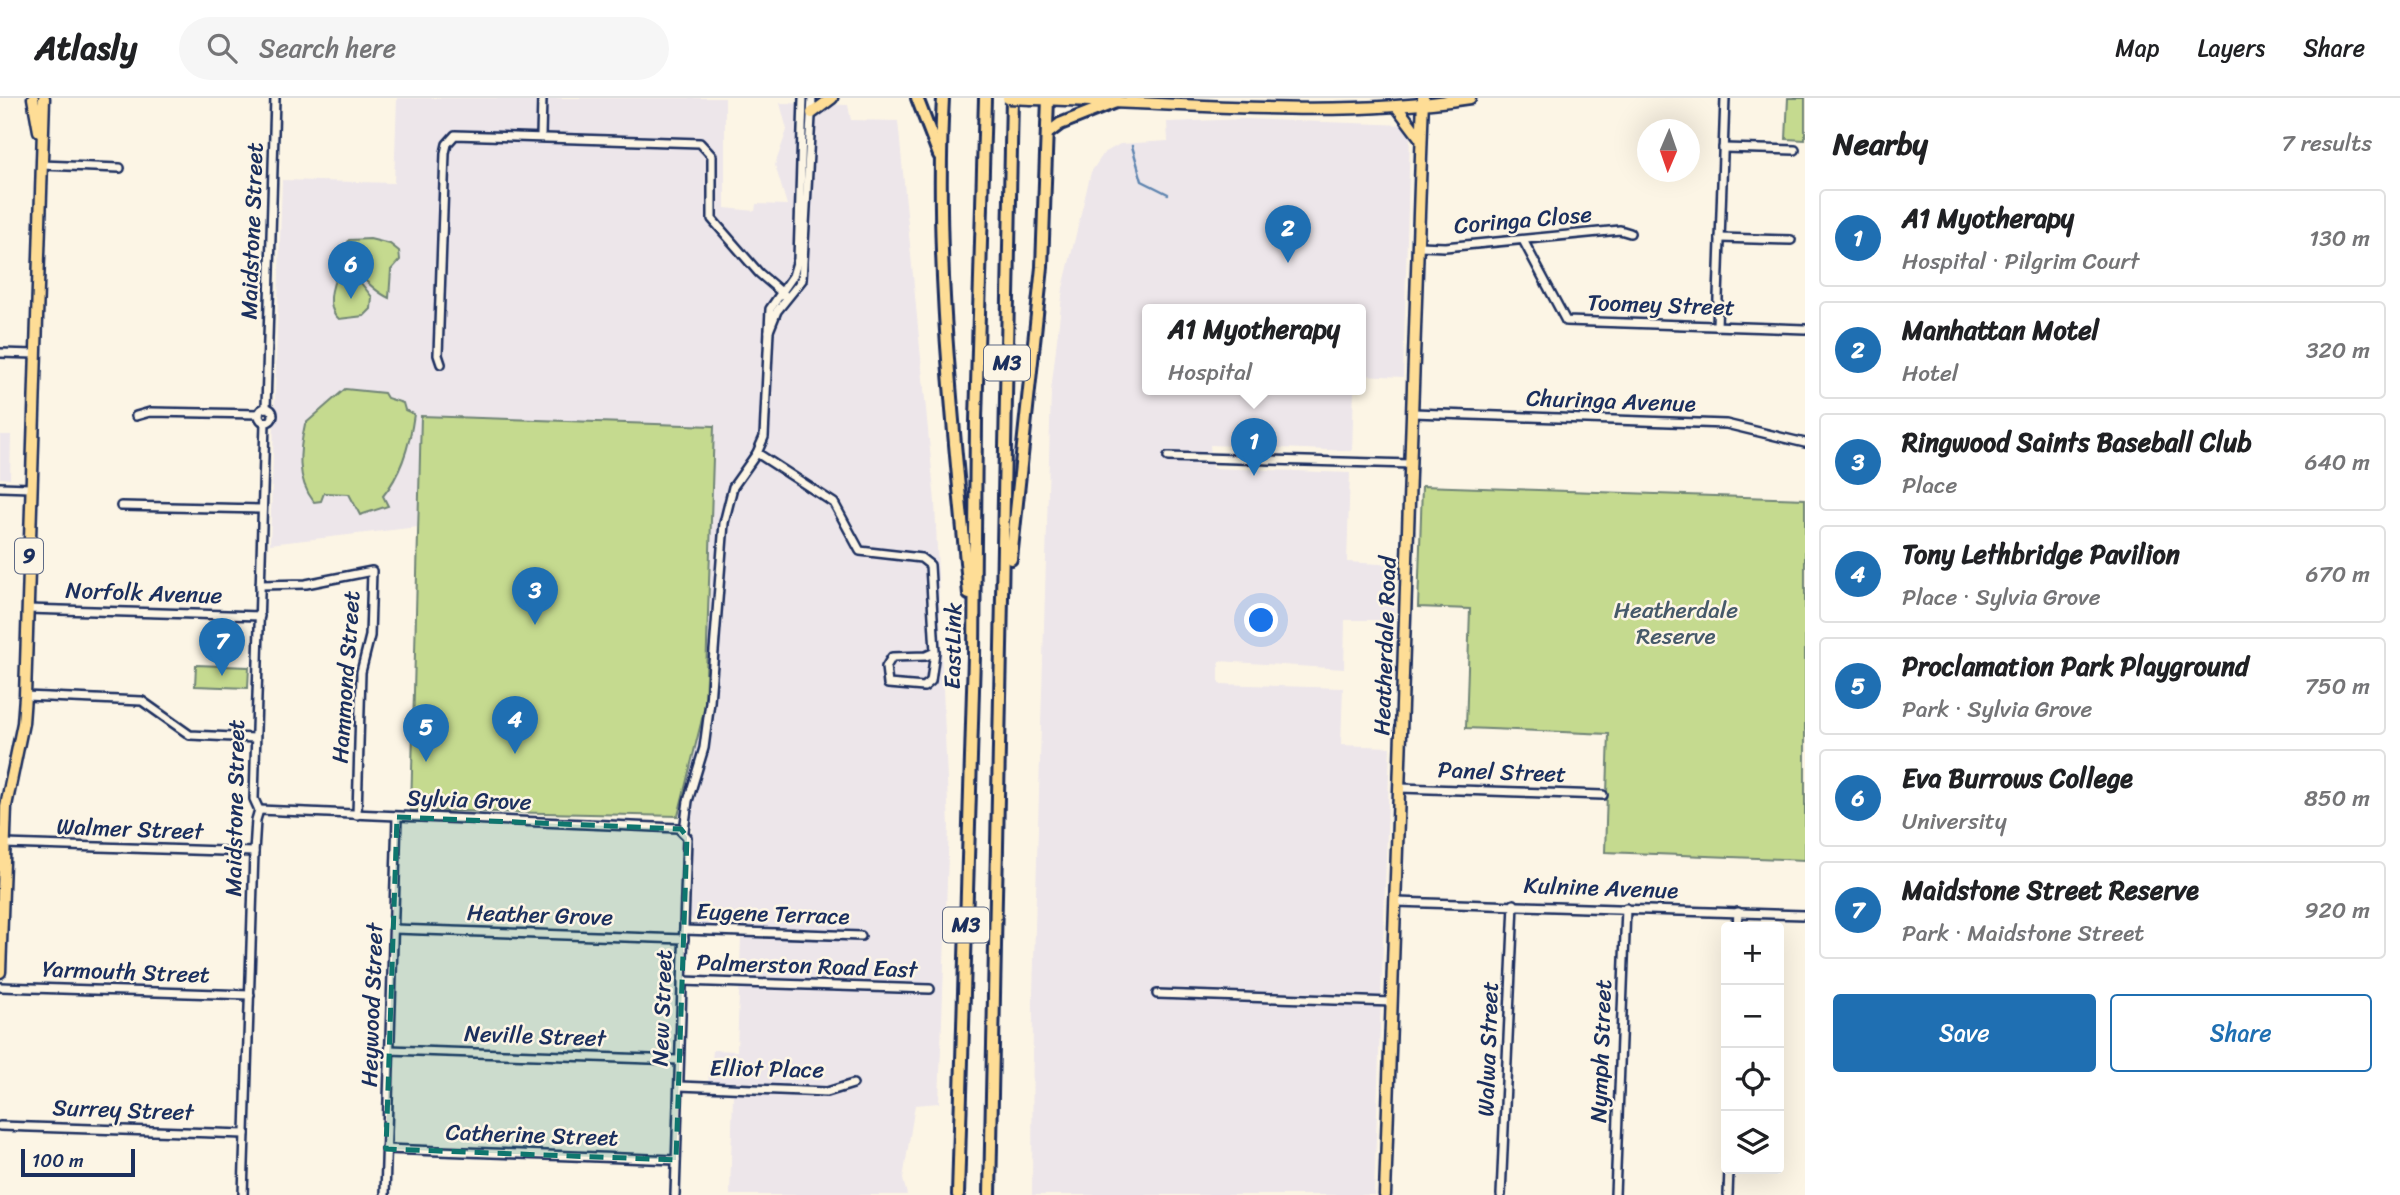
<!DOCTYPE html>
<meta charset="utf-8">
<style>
body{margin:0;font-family:Sriracha,sans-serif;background:#f6f6f6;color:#202124}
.controls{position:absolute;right:21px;bottom:21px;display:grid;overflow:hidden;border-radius:7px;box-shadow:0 7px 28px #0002}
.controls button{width:63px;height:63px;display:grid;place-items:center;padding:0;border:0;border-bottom:2px solid #e0e0e0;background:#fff;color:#202124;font:35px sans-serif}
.compass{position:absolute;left:1637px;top:21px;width:63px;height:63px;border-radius:50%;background:#fff;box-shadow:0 7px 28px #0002;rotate:182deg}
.scale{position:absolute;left:21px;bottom:18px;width:114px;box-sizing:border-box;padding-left:7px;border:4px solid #1b2f5e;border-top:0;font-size:19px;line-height:24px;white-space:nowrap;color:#1b2f5e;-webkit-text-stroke:5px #fcf5e5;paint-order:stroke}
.you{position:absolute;left:1262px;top:523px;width:24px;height:24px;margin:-18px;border:5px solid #fff;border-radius:50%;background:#1a73e8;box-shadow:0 0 0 10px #1a73e833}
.badge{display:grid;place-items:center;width:46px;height:46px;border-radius:50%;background:#1f6fb2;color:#fff;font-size:23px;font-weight:700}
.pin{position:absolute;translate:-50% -58px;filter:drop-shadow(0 2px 4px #0008)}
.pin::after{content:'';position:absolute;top:37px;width:24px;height:21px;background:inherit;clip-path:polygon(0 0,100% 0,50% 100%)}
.popup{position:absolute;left:1142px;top:206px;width:224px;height:91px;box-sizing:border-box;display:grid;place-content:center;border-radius:7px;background:#fff;filter:drop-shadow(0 2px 5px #0005);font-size:23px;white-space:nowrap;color:#757577}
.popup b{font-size:26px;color:#202124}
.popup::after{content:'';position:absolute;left:50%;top:100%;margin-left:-14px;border:14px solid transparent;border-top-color:#fff}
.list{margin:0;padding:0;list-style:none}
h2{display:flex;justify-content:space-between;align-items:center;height:91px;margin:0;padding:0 28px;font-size:30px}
h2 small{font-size:23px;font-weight:400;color:#757577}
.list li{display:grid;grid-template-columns:46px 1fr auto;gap:21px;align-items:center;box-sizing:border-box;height:98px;margin:0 14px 14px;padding:0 14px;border:2px solid #e0e0e0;border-radius:7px}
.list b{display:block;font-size:26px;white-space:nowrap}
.list p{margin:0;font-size:23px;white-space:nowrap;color:#757577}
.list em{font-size:23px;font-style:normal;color:#757577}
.actions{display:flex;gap:14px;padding:21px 28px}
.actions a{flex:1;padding:16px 0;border:2px solid #1f6fb2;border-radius:7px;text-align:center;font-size:24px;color:#1f6fb2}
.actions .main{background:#1f6fb2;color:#fff}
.icon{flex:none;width:38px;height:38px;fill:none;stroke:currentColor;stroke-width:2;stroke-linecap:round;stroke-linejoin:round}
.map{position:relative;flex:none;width:1805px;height:1097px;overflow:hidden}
header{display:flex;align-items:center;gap:42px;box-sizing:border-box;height:98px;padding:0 35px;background:#fff;border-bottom:2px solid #e0e0e0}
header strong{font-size:33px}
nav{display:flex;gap:38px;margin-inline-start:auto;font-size:24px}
.search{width:490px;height:63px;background:#f6f6f6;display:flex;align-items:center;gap:18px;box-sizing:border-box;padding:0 24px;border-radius:38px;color:#757577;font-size:26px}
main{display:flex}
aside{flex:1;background:#fff}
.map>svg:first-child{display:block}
.built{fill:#ede6ea}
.green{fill:#c5da8f;stroke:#708476;stroke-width:2}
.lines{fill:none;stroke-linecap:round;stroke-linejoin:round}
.stream{stroke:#5e85b0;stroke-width:2.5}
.minor-casing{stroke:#1b2f5e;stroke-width:12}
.major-casing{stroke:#1b2f5e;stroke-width:15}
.highway-casing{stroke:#1b2f5e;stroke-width:16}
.minor{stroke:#fcf5e5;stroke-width:7}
.major{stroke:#fedd96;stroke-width:10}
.highway{stroke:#fedd96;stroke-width:10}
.major-bridge-casing{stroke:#1b2f5e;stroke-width:15;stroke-linecap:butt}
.major-bridge{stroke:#fedd96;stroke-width:10}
.marked{fill:#0f766e;fill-opacity:0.2;stroke:#0f766e;stroke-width:5;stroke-dasharray:14 9;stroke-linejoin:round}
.labels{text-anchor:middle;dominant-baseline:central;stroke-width:5;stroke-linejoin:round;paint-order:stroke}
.shield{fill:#fcf5e5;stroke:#5e6a86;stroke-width:2}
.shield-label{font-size:21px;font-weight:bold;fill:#1b2f5e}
.street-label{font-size:23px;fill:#1b2f5e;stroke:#fcf5e5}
.park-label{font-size:23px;fill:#465a6a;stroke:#fcf5e5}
</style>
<header>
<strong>Atlasly</strong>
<div class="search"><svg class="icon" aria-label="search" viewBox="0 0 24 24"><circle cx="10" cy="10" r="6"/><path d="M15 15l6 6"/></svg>Search here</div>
<nav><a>Map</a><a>Layers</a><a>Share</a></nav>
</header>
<main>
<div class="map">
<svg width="1805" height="1097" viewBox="0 0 1805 1097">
<rect width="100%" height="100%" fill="#fcf5e5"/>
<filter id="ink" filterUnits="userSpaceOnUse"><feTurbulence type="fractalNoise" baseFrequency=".0143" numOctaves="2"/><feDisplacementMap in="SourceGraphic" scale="14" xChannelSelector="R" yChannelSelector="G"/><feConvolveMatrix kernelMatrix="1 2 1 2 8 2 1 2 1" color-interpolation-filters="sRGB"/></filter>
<g filter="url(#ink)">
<g class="built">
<path d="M 397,0 L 725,0 L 725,110 L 755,113 L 756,106 L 787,107 L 775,67 L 787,32 L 780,5 L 848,7 L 851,22 L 898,23 L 935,404 L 949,729 L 939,1005 L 915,1007 L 903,1081 L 907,1097 L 730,1097 L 733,997 L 708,995 L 709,966 L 712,965 L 713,952 L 737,953 L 741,839 L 697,837 L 697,829 L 690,819 L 692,722 L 678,718 L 705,609 L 422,318 L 418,429 L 270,446 L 282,82 L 394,85 Z"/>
<path d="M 1245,21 L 1407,27 L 1410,38 L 1403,279 L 1361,277 L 1361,212 L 1147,212 L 1147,292 L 1354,292 L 1352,353 L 1210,347 L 1212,370 L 1350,375 L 1347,464 L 1396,467 L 1395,522 L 1345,522 L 1344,571 L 1219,563 L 1219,586 L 1343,590 L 1341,647 L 1390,649 L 1374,1097 L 1032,1097 L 1033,896 L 1051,293 L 1063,190 L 1091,74 L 1104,55 L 1120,46 L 1168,43 L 1167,24 Z"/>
<path d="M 0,337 L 11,337 L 10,381 L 0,380 Z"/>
</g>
<g class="green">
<path d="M 1788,0 L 1805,0 L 1805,42 L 1786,41 Z"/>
<path d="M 370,141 L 390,146 L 399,153 L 400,162 L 391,172 L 389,200 C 373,193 338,161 349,142 Z"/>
<path d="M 346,174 L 353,175 L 372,199 L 371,211 L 364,218 L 339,221 C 327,211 331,192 336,179 Z"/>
<path d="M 345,291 L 384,295 L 387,300 L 403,305 L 405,312 L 414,316 C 410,346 402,375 383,398 L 388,408 L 360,417 L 349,396 L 324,395 L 321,403 L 314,404 C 296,381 299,353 305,326 Z"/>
<path d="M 421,318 L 714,328 L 705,609 L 678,718 L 411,712 Z"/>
<path d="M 1422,388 L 1805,401 L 1805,762 L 1605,754 L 1609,636 L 1466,630 L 1470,511 L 1418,509 Z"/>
<path d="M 196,567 L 249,569 L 248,590 L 195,588 Z"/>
</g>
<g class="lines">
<path class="stream" d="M 1132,48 L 1142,83 L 1168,96"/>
<g class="minor-casing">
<g id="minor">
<path d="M 541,38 L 542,0"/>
<path d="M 1723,50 L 1795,52"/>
<path d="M 41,67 L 120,70"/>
<path d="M 1720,140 L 1791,142"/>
<path d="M 1523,142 L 1566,223 L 1805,231"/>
<path d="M 1419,148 L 1445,149 L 1620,132 L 1630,135"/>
<path d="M 1717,228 L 1725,0"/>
<path d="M 769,233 L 777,213 L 802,182 L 812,0"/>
<path d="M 0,255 L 35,256"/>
<path d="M 441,266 L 438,257 L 445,55 L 447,46 L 455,37 L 700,45 L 712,58 L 712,121 L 759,175 L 787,199"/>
<path d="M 266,310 L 275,0"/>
<circle cx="266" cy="317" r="7"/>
<path d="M 1413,315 L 1726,326 L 1805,345"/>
<path d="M 136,318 L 150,314 L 259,316"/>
<path d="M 757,355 L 834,405 L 860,453 L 921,460 L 930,467 L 935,554 L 931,583 L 924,589 L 888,586 L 886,569 L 892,559 L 926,558 L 935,554"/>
<path d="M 1168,359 L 1411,366"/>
<path d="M 0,389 L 30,390"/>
<path d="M 121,408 L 262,411"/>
<path d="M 260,487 L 306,486 L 372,473 L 370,538 L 361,574 L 357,717"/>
<path d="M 27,511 L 260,518"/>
<path d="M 25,598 L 142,603 L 190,637 L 255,640"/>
<path d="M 1400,690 L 1603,697"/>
<path d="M 259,712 L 678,730 L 687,739 L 675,1097"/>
<path d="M 684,733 L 688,703 L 704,650 L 710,604 L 724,425 L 733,389 L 757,355 L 764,339 L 770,211 L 793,178 L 798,161 L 803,0"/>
<path d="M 5,746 L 254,754"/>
<path d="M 1396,804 L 1805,817"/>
<path d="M 1737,829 L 1738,814"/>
<path d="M 394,831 L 684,841"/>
<path d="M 684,832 L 861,838"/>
<path d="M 682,883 L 930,891"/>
<path d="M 0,889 L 250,897"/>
<path d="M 1157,896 L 1392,904"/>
<path d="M 389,952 L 679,962"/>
<path d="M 679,988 L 827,994 L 853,986"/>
<path d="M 0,1028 L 245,1036"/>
<path d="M 386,1051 L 676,1062"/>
<path d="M 243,1097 L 254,754 L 256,722 L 259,712 L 254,701 L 265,324"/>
<path d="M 385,1097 L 397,719"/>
<path d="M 1501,1097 L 1514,806"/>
<path d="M 1615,1097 L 1626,810"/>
<path d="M 1728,1097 L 1729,1071"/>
</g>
</g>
<g class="major-casing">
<g id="major">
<path d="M 33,0 L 39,33"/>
<path d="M 1031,1 C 1174,4 1329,22 1470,0"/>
<path d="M 1397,9 L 1421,41"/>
<path d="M 812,15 L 832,0"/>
<path d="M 0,874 L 6,708 L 23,625 L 25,598 L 44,0"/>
<path d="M 1385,1097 L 1423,0"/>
</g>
</g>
<g class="highway-casing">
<g id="highway">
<path d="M 917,0 L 939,57"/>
<path d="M 943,0 C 934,165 954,332 969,496"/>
<path d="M 1048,35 L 1060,26 L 1118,3"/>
<path d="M 1011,461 L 1042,169 L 1048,0"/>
<path d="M 958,1097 L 974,558 L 976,323 L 985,0"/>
<path d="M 990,1097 L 1012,0"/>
</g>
</g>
<use href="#minor" class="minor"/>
<use href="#major" class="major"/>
<use href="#highway" class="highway"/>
<g class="major-bridge-casing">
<path id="major-bridge" d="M 1008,0 L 1031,1"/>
</g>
<use href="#major-bridge" class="major-bridge"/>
</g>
</g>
<path class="marked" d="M 397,719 L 681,731 L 687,739 L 676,1062 L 386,1051 Z"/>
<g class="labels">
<g class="shield">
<rect x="984" y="247.5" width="46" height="35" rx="5"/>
<rect x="15" y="440.5" width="28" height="35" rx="5"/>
<rect x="943" y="809.5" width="46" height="35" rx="5"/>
</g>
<g class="shield-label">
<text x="1007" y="265">M3</text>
<text x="29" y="458">9</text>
<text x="966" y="827">M3</text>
</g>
<g class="street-label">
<text transform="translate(1523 122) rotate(-5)">Coringa Close</text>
<text transform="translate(252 133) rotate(-88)">Maidstone Street</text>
<text transform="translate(1661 207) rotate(2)">Toomey Street</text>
<text transform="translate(1611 303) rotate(2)">Churinga Avenue</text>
<text transform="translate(144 495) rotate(2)">Norfolk Avenue</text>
<text transform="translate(953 548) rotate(-89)">EastLink</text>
<text transform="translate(1385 548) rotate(-88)">Heatherdale Road</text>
<text transform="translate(346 579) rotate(-86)">Hammond Street</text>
<text transform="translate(1502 674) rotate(2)">Panel Street</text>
<text transform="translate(469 702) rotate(2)">Sylvia Grove</text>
<text transform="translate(235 710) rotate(-89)">Maidstone Street</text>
<text transform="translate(130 731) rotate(2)">Walmer Street</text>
<text transform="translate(1601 790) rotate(2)">Kulnine Avenue</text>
<text transform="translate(773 816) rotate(2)">Eugene Terrace</text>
<text transform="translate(540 817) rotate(2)">Heather Grove</text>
<text transform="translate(807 868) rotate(2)">Palmerston Road East</text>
<text transform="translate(126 874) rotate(2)">Yarmouth Street</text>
<text transform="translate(372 907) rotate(-88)">Heywood Street</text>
<text transform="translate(662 910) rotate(-88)">New Street</text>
<text transform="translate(535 938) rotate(2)">Neville Street</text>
<text transform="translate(1488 951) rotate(-88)">Walwa Street</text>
<text transform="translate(1601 953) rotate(-88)">Nymph Street</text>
<text transform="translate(767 971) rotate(1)">Elliot Place</text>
<text transform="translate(123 1012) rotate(2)">Surrey Street</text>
<text transform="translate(532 1037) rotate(2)">Catherine Street</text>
</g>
<g class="park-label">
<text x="1676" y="512">Heatherdale<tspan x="1676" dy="26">Reserve</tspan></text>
</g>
</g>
</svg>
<div class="controls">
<button>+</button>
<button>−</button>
<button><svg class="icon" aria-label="locate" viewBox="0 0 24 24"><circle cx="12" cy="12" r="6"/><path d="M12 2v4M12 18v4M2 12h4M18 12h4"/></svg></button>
<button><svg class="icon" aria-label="layers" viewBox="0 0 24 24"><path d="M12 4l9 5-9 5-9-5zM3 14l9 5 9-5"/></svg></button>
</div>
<svg class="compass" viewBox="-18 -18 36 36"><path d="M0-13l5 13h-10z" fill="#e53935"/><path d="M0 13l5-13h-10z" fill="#757577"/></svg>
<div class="scale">100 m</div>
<div class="you"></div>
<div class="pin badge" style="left:1254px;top:378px">1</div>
<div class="popup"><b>A1 Myotherapy</b>Hospital</div>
<div class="pin badge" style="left:1288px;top:165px">2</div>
<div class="pin badge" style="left:535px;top:527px">3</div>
<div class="pin badge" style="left:515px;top:656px">4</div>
<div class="pin badge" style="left:426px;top:664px">5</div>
<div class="pin badge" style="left:351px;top:201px">6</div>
<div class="pin badge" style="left:222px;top:578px">7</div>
</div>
<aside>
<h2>Nearby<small>7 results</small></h2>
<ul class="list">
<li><span class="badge">1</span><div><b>A1 Myotherapy</b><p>Hospital · Pilgrim Court</p></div><em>130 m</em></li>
<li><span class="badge">2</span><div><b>Manhattan Motel</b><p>Hotel</p></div><em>320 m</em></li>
<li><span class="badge">3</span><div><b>Ringwood Saints Baseball Club</b><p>Place</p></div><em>640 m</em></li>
<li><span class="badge">4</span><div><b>Tony Lethbridge Pavilion</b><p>Place · Sylvia Grove</p></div><em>670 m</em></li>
<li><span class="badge">5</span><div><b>Proclamation Park Playground</b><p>Park · Sylvia Grove</p></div><em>750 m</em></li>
<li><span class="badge">6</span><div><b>Eva Burrows College</b><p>University</p></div><em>850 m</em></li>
<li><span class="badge">7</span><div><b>Maidstone Street Reserve</b><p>Park · Maidstone Street</p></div><em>920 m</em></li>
</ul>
<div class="actions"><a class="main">Save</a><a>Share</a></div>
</aside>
</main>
